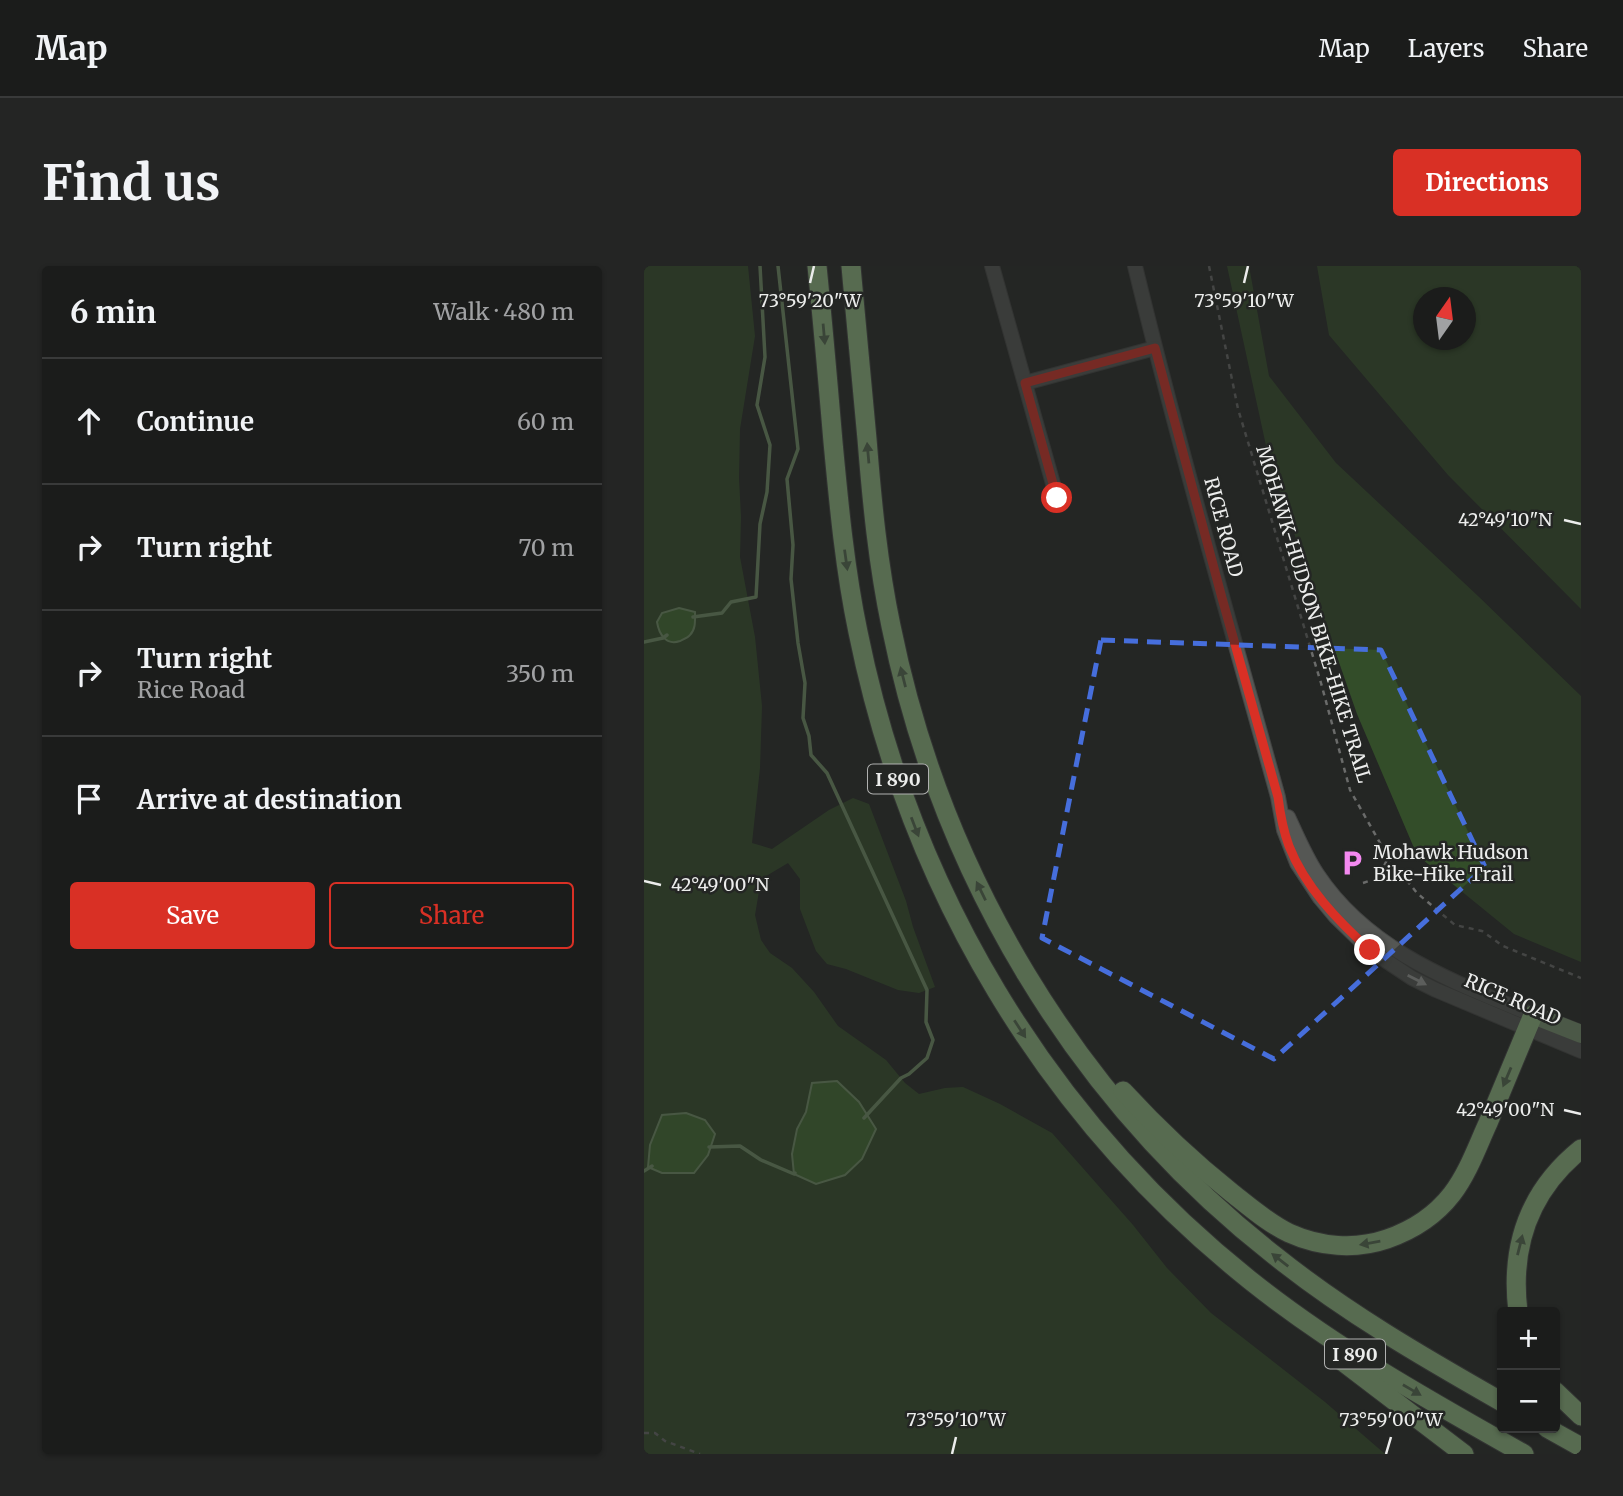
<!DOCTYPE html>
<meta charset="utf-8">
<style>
body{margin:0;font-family:Merriweather,serif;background:#242524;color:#f1f3f6}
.controls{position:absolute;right:21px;bottom:21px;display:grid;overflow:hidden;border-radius:7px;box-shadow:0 2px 5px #0004}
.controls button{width:63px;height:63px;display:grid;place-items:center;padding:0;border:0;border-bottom:2px solid #393a3a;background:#1b1c1b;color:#f1f3f6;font:35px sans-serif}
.compass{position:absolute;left:769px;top:21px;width:63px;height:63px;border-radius:50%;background:#1b1c1b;box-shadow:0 2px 5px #0004;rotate:14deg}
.stop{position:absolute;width:21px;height:21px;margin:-16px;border:5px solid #d93025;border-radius:50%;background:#fff}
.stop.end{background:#d93025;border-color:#fff;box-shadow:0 2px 7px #0008}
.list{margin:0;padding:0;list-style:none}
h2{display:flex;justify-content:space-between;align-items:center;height:91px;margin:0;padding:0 28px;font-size:30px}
h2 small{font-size:23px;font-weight:400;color:#a0a1a3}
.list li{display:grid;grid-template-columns:46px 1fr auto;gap:21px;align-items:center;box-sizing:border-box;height:126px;padding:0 28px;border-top:2px solid #393a3a}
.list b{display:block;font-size:26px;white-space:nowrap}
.list p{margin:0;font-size:23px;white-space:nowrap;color:#a0a1a3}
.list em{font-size:23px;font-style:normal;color:#a0a1a3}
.actions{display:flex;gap:14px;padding:21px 28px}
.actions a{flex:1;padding:16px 0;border:2px solid #d93025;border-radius:7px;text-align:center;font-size:24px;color:#d93025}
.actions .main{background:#d93025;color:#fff}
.icon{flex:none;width:38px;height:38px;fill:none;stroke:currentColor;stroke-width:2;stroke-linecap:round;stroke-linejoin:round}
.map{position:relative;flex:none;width:937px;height:1188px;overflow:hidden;border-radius:7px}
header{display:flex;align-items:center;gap:42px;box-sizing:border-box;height:98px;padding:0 35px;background:#1b1c1b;border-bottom:2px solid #393a3a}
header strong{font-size:33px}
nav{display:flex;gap:38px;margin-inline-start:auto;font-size:24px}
.intro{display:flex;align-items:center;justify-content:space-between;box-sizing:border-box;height:168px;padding:0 42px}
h1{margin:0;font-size:49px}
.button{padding:18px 32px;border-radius:7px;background:#d93025;color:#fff;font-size:24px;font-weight:700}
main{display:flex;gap:42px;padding:0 42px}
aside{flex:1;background:#1b1c1b;border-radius:7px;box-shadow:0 2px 5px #0004}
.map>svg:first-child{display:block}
.green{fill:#334d29;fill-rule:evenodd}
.water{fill:#416d2f;stroke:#749368;stroke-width:2}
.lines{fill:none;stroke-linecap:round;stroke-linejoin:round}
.stream{stroke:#749368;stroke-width:3.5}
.minor-casing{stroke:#434443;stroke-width:16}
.major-casing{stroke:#434443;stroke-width:19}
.highway-casing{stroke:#434443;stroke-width:21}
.path{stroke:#6a6b6a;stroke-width:2.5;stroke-dasharray:5 5;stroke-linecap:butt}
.minor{stroke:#555754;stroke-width:14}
.major{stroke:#7b9571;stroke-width:18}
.highway{stroke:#94bf85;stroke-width:19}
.oneway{fill:#566b50}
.oneway2{fill:#a0a2a0}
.route{stroke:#d93025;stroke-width:9}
.marked{fill:none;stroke:#466edc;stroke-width:5;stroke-dasharray:14 9;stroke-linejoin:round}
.ticks{fill:none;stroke:#ecedec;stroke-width:2.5}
.labels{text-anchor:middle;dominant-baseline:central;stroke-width:5;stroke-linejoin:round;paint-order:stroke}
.shield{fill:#242624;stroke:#b0b1b0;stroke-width:2}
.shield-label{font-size:18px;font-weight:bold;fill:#ecedec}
.street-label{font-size:19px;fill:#ecedec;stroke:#242624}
.poi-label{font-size:19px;fill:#ecedec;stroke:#242624;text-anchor:start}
.ticks-label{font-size:18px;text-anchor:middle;fill:#ecedec;stroke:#242624;stroke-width:5;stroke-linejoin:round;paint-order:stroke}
</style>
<header>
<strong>Map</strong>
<nav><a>Map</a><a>Layers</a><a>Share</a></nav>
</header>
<div class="intro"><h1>Find us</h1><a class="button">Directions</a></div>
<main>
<aside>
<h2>6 min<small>Walk · 480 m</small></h2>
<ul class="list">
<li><svg class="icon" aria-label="ahead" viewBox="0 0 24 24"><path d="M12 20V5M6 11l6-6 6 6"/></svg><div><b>Continue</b></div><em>60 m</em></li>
<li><svg class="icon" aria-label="right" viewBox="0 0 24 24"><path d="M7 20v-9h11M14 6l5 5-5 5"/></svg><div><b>Turn right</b></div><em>70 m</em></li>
<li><svg class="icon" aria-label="right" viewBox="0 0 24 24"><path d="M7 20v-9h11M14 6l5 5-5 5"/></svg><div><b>Turn right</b><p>Rice Road</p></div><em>350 m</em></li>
<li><svg class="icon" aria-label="arrive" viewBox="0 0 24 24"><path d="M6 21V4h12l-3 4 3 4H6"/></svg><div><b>Arrive at destination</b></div></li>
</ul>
<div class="actions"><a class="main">Save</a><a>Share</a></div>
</aside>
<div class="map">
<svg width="937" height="1188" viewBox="0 0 937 1188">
<rect width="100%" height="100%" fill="#242624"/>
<g class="green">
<path d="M 0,0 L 104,0 L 111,70 L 96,163 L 95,212 L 97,251 L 96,291 L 111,371 L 118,440 L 116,502 L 108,577 L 128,583 L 185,544 L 209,532 L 225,538 L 262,635 L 269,661 L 291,721 L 275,727 L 254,724 L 202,703 L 183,698 L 172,685 L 156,643 L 156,613 L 144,597 L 117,613 L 111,649 L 117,674 L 126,687 L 148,702 L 170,726 L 194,760 L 242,794 L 261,817 L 275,828 L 301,822 L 319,821 L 356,838 L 408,867 L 489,959 L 523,1002 L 567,1047 L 681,1136 L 741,1188 L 0,1188 ZM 215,836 L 232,863 L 148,888 L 153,863 L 162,846 Z"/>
<path d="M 583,0 L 605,0 L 625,110 L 692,197 L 834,330 L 937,430 L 937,696 L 870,668 L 773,589 L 713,448 L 626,198 Z"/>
<path d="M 673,0 L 937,0 L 937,343 L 804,209 L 685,69 ZM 780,32 L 822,32 L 822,74 L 780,74 Z"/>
</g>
<g class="water">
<path d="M 35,342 L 51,346 C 51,354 52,363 46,369 C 45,371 38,374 36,375 C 22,380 15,368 13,356 L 18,347 Z"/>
<path d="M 193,815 L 215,836 L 232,863 L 218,893 L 201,909 L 172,918 L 150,908 L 148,888 L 153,863 L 162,846 L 168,817 Z"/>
<path d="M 42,847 L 61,854 L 71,868 L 64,889 L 50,907 L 18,907 L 4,901 L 6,879 L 18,849 Z"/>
</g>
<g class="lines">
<g class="stream">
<path d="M 134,0 L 154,183 L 143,213 L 149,279 L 147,313 L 154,377 L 161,417 L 159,452 L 165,470 L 167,489 L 183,507 L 283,724 L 282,756 L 289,774 L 283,792 L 265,808 L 257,812 L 220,852"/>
<path d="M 49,351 L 78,347 L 87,336 L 112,331 L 116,258 L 123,226 L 126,179 L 113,139 L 121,91 L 116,0"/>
<path d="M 0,376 L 19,372 L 23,369"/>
<path d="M 65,881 L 96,880 L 117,894 L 150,908 L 151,907"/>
<path d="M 0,905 L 8,900"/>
</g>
<g class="minor-casing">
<g id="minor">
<path d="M 348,0 L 413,232"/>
<path d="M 491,0 C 534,178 585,354 634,531 L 640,564 L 653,597 L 676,632 L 691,650 L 726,684 L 768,712 L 792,724 L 937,785"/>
<path d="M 381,117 L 511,82"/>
<path d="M 644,551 C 653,570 661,590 673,608 C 724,685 808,715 889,749"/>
</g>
</g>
<g class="major-casing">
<path id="major" d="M 889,749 L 937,768"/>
</g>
<g class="highway-casing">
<g id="highway">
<path d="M 173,0 C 179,59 184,117 189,176 C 195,240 201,304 214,366 C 266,623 401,851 607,1015 C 691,1082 786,1135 880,1188"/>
<path d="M 207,0 C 212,58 218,116 223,173 C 228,236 234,298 247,360 C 297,607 431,833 630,989 C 701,1046 779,1091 858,1136"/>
<path d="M 479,825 C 513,862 549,896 588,927 C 606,941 624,957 645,967 C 676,981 711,984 743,973 C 769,964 791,950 808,928 C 824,907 833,881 844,857 C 859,821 874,785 889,749"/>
<path d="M 874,1046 C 866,981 885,925 937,883"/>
<path d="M 694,1092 L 820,1188"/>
<path d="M 911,1125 L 937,1150"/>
<path d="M 903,1162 L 937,1181"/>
</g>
</g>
<g class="path">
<path d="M 565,0 L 594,143 L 677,417 L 706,524 L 744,591 L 773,627 L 811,659 L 838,665 L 859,680 L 937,712"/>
<path d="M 719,617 L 734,612 L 744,592"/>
<path d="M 0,1167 L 11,1167 L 21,1175 L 56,1188"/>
</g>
<use href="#minor" class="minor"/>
<use href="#major" class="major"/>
<use href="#highway" class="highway"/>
</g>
<defs><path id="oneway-solid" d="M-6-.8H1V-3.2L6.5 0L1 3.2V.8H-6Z" transform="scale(1.75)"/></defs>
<g class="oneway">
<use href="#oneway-solid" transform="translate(180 68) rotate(85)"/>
<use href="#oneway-solid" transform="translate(224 187) rotate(-95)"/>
<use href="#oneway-solid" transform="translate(202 294) rotate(82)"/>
<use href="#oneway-solid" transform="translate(259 411) rotate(-104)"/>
<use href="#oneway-solid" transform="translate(271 561) rotate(69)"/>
<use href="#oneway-solid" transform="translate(337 625) rotate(-116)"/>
<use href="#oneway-solid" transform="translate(376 763) rotate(57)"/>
<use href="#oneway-solid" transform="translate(863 811) rotate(113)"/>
<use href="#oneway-solid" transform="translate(726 977) rotate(170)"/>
<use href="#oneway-solid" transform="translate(876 979) rotate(-76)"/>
<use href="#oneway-solid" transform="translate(636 994) rotate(-142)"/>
<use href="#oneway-solid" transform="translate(768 1124) rotate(30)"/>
</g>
<use class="oneway2" href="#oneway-solid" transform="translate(773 714) rotate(27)"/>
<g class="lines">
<path class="route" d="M 413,232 L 381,117 L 511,82 L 578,332 L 634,531 C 636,547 639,564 645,580 C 661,621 694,655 726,684"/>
</g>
<path d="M0 0H937V1188H0ZM 457,374 L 737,384 L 841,601 L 630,793 L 398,672 Z" fill="#242624" fill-opacity=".55" fill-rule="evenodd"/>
<path class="marked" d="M 457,374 L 737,384 L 841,601 L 630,793 L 398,672 Z"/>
<path class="ticks" d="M 166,17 L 170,0M 600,17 L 604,0M 920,254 L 937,258M 0,615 L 17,619M 920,844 L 937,848M 308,1188 L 312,1171M 742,1188 L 747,1171"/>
<defs>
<g id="parking-bare" transform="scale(2.1)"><path d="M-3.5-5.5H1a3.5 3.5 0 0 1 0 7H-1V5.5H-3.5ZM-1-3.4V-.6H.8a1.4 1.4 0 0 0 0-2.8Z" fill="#f489f0" stroke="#242624" stroke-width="2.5" paint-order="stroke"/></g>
</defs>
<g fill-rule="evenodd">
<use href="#parking-bare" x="708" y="597"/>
</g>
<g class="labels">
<g class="shield">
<rect x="224" y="498.5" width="60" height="29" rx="5"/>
<rect x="681" y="1073.5" width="60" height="29" rx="5"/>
</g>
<g class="shield-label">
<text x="254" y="513">I 890</text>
<text x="711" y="1088">I 890</text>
</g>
<g class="street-label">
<text transform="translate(580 261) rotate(75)">RICE ROAD</text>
<text transform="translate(670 348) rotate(73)">MOHAWK-HUDSON BIKE-HIKE TRAIL</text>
<text transform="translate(869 733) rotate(23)">RICE ROAD</text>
</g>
<g class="poi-label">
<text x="729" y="586">Mohawk Hudson<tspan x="729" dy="22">Bike-Hike Trail</tspan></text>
</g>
</g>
<g class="ticks-label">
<text x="166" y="41">73°59'20"W</text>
<text x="600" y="41">73°59'10"W</text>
<text x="861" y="260">42°49'10"N</text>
<text x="76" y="625">42°49'00"N</text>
<text x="861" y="850">42°49'00"N</text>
<text x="312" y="1160">73°59'10"W</text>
<text x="747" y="1160">73°59'00"W</text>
</g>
</svg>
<div class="controls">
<button>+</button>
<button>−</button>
</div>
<svg class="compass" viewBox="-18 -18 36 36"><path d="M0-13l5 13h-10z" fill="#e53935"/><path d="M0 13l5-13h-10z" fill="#a0a1a3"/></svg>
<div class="stop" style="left:413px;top:232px"></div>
<div class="stop end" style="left:726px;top:684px"></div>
</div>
</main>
